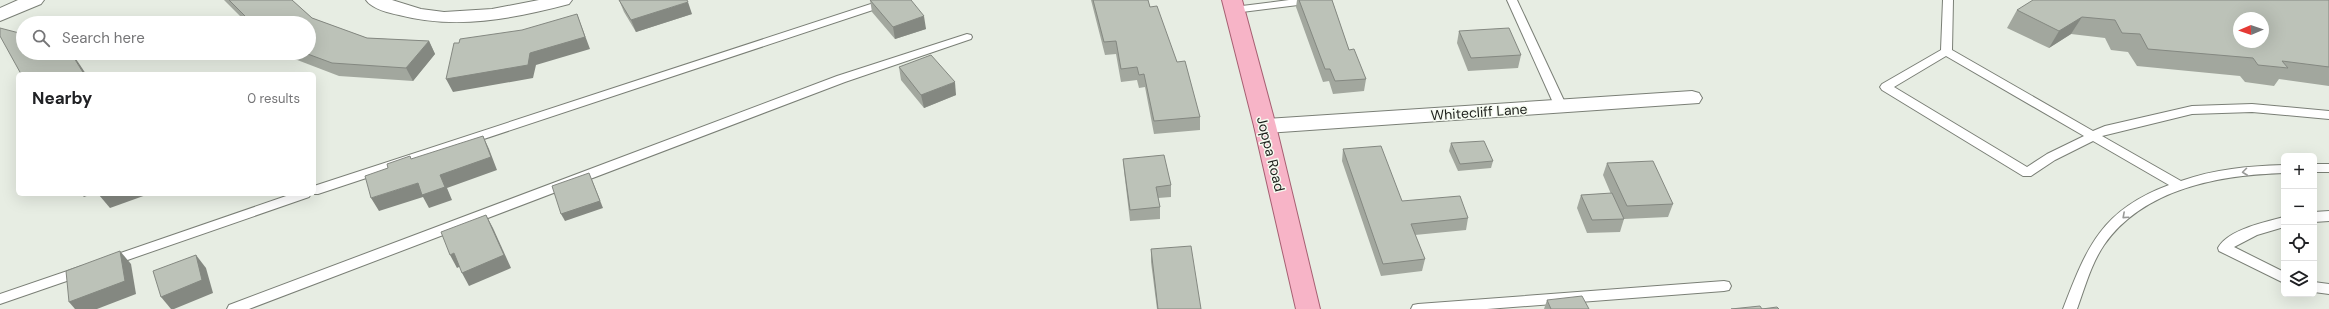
<!DOCTYPE html>
<meta charset="utf-8">
<style>
body{margin:0;font-family:"DM Sans",sans-serif;background:#f6f6f6;color:#202124}
.controls{position:absolute;right:12px;bottom:12px;display:grid;overflow:hidden;border-radius:6px;box-shadow:0 4px 16px #0002}
.controls button{width:36px;height:36px;display:grid;place-items:center;padding:0;border:0;border-bottom:1px solid #e0e0e0;background:#fff;color:#202124;font:20px sans-serif}
.compass{position:absolute;left:2233px;top:12px;width:36px;height:36px;border-radius:50%;background:#fff;box-shadow:0 4px 16px #0002;rotate:268deg}
.list{margin:0;padding:0;list-style:none}
h2{display:flex;justify-content:space-between;align-items:center;height:52px;margin:0;padding:0 16px;font-size:17px}
h2 small{font-size:13px;font-weight:400;color:#757577}
.icon{flex:none;width:22px;height:22px;fill:none;stroke:currentColor;stroke-width:2;stroke-linecap:round;stroke-linejoin:round}
.map{position:relative;flex:none;width:2329px;height:309px;overflow:hidden}
.search{position:absolute;background:#fff;box-shadow:0 4px 16px #0002;left:16px;top:16px;width:300px;height:44px;display:flex;align-items:center;gap:10px;box-sizing:border-box;padding:0 14px;border-radius:22px;color:#757577;font-size:15px}
.panel{position:absolute;background:#fff;box-shadow:0 4px 16px #0002;left:16px;top:72px;width:300px;height:124px;border-radius:6px}
.map>svg:first-child{display:block}
.lines{fill:none;stroke-linecap:round;stroke-linejoin:round}
.service-casing{stroke:#7a7f76;stroke-width:2}
.minor-casing{stroke:#7a7f76;stroke-width:2}
.primary-casing{stroke:#a75f72;stroke-width:2}
.service{fill:#fff;fill-rule:evenodd}
.minor{fill:#fff;fill-rule:evenodd}
.primary{fill:#f7b4c7;fill-rule:evenodd}
.wall{fill:#a2a79e}
.shaded-wall{fill:#848881}
.building{fill:#bcc2b8;stroke:#848881;fill-rule:evenodd}
.oneway{stroke:#999a98}
.labels{text-anchor:middle;dominant-baseline:central;stroke-width:3;stroke-linejoin:round;paint-order:stroke}
.street-label{font-size:14px;fill:#1d1f1b;stroke:#f5fbf0}
</style>
<div class="map">
<svg width="2329" height="309" viewBox="0 0 2329 309">
<rect width="100%" height="100%" fill="#e7ede3"/>
<g class="lines">
<g class="service-casing">
<g id="service">
<path d="M 883,0 L 898,0 L 897,2 L 318,194 L 311,194 L 309,197 L 116,264 L 106,264 L 104,261 L 106,258 L 292,194 L 314,194 L 314,186 Z"/>
<path d="M 1289,0 L 1319,0 L 1314,3 L 1234,13 L 1229,10 L 1234,7 Z"/>
<path d="M 1507,0 L 1517,0 L 1567,107 L 1565,110 L 1557,110 L 1555,107 Z"/>
<path d="M 1943,0 L 1953,0 L 1952,50 L 2093,131 L 2105,126 L 2192,106 L 2252,104 L 2329,111 L 2329,119 L 2252,112 L 2192,114 L 2102,136 L 2181,181 C 2214,169 2249,166 2284,165 L 2284,173 C 2220,175 2144,188 2104,245 C 2091,264 2085,287 2077,309 L 2063,309 C 2087,246 2102,210 2169,185 L 2093,141 L 2055,160 L 2031,176 L 2023,176 L 1882,90 L 1880,87 L 1882,84 L 1941,50 ZM 1946,56 L 2084,136 L 2047,154 L 2027,167 L 1894,87 Z"/>
<path d="M 967,34 L 971,35 L 972,37 L 971,39 L 845,82 L 249,309 L 227,309 L 229,305 L 837,76 Z"/>
<rect x="2314" y="164" width="15" height="8"/>
<path d="M 2329,211 L 2329,221 L 2314,222 L 2314,212 Z"/>
<path d="M 2284,217 L 2284,227 L 2257,235 L 2234,247 L 2284,272 L 2284,283 L 2219,251 L 2218,248 C 2227,230 2265,222 2284,217 Z"/>
<path d="M 82,266 L 87,268 L 89,271 L 87,274 L 0,304 L 0,294 Z"/>
<path d="M 1724,281 L 1729,282 L 1731,286 L 1729,290 L 1724,291 L 1487,309 L 1411,309 L 1413,305 L 1418,304 Z"/>
<path d="M 2314,282 L 2329,284 L 2329,294 L 2314,292 Z"/>
</g>
</g>
<g class="minor-casing">
<g id="minor">
<path d="M 18,0 L 44,0 L 41,4 L 0,21 L 0,8 Z"/>
<path d="M 366,0 L 392,0 L 421,9 L 444,12 L 492,9 L 539,0 L 572,0 L 569,4 C 512,19 457,30 399,15 C 389,13 372,9 366,0 Z"/>
<path d="M 1692,91 L 1699,93 L 1702,98 L 1699,103 L 1265,133 L 1257,131 L 1254,126 L 1257,121 L 1265,119 Z"/>
</g>
</g>
<g class="primary-casing">
<path id="primary" d="M 1222,0 L 1242,0 L 1276,126 L 1320,309 L 1296,309 L 1254,126 Z"/>
</g>
<use href="#service" class="service"/>
<use href="#minor" class="minor"/>
<use href="#primary" class="primary"/>
</g>
<g class="wall">
<path d="M 224,0 L 292,0 L 312,18 L 367,38 L 429,41 L 435,54 L 413,81 L 339,76 L 279,53 L 309,53 L 309,23 L 247,23 Z"/>
<path d="M 619,0 L 692,14 L 636,32 L 624,12 Z"/>
<path d="M 870,0 L 911,0 L 926,29 L 895,39 L 872,12 Z"/>
<path d="M 1091,0 L 1148,0 L 1150,7 L 1177,62 L 1200,117 L 1200,130 L 1154,134 L 1145,87 L 1139,88 L 1137,80 L 1121,82 L 1116,54 L 1105,55 Z"/>
<path d="M 1297,0 L 1332,0 L 1349,50 L 1366,79 L 1364,91 L 1333,94 L 1329,81 L 1323,82 L 1296,7 Z"/>
<path d="M 2329,0 L 2329,86 L 2279,79 L 2274,86 L 2245,82 L 2240,76 L 2137,66 L 2128,52 L 2111,50 L 2105,38 L 2071,34 L 2049,48 L 2007,28 L 2017,10 Z"/>
<path d="M 1459,31 L 1521,55 L 1518,68 L 1468,71 L 1457,43 Z"/>
<path d="M 899,67 L 956,95 L 924,108 L 901,80 Z"/>
<path d="M 1451,143 L 1493,161 L 1491,168 L 1458,171 L 1449,151 Z"/>
<path d="M 1343,149 L 1402,201 L 1468,218 L 1466,230 L 1415,235 L 1425,259 L 1422,271 L 1381,276 L 1342,161 Z"/>
<path d="M 1123,159 L 1171,185 L 1171,197 L 1158,198 L 1160,207 L 1160,219 L 1130,221 L 1124,171 Z"/>
<path d="M 1607,163 L 1673,204 L 1668,217 L 1624,219 L 1620,232 L 1587,233 L 1577,208 L 1581,195 L 1611,194 L 1603,175 Z"/>
<path d="M 1151,249 L 1201,309 L 1157,309 L 1151,262 Z"/>
<path d="M 1547,300 L 1589,309 L 1544,309 Z"/>
</g>
<g class="shaded-wall">
<path d="M 688,2 L 692,14 L 636,32 L 631,20 Z"/>
<path d="M 577,14 L 590,49 L 536,65 L 533,78 L 453,92 L 446,79 L 530,53 Z"/>
<path d="M 924,16 L 926,29 L 895,39 L 893,27 Z"/>
<path d="M 2082,17 L 2071,34 L 2049,48 L 2059,31 Z"/>
<path d="M 429,41 L 435,54 L 413,81 L 406,68 Z"/>
<path d="M 71,53 L 72,53 L 86,74 L 84,74 Z"/>
<path d="M 955,82 L 956,95 L 924,108 L 921,95 Z"/>
<path d="M 483,136 L 489,149 L 497,170 L 447,188 L 452,200 L 429,208 L 423,197 L 379,211 L 371,198 L 418,183 L 440,175 Z"/>
<path d="M 592,180 L 603,208 L 565,221 L 561,214 Z"/>
<path d="M 81,194 L 92,194 L 84,197 Z"/>
<path d="M 103,194 L 149,194 L 110,208 L 99,195 Z"/>
<path d="M 486,215 L 493,228 L 511,268 L 469,286 L 462,273 Z"/>
<path d="M 120,251 L 131,264 L 136,294 L 97,309 L 75,309 L 69,302 Z"/>
<path d="M 454,253 L 461,266 L 457,268 L 450,255 Z"/>
<path d="M 196,255 L 206,268 L 213,293 L 174,309 L 171,309 L 161,297 Z"/>
</g>
<g class="building">
<path d="M 229,0 L 292,0 L 312,18 L 367,38 L 429,41 L 406,68 L 332,63 L 305,53 L 309,53 L 309,23 L 252,23 Z"/>
<path d="M 619,0 L 687,0 L 688,2 L 631,20 Z"/>
<path d="M 870,0 L 911,0 L 924,16 L 893,27 Z"/>
<path d="M 1093,0 L 1148,0 L 1150,7 L 1157,6 L 1177,62 L 1185,61 L 1200,117 L 1154,121 L 1144,74 L 1139,75 L 1137,67 L 1121,69 L 1116,41 L 1104,42 Z"/>
<path d="M 1299,0 L 1332,0 L 1349,50 L 1354,49 L 1366,79 L 1335,81 L 1330,69 L 1325,69 Z"/>
<path d="M 2033,0 L 2329,0 L 2329,67 L 2282,61 L 2288,68 L 2258,65 L 2253,58 L 2148,49 L 2140,34 L 2122,33 L 2115,20 L 2082,17 L 2059,31 L 2017,10 ZM 2239,18 L 2263,18 L 2263,42 L 2239,42 Z"/>
<path d="M 577,14 L 585,37 L 530,53 L 528,65 L 446,79 L 454,43 L 459,43 L 460,39 L 522,30 Z"/>
<path d="M 0,28 L 23,34 L 23,53 L 71,53 L 84,74 L 21,74 L 0,36 Z"/>
<path d="M 1509,28 L 1521,55 L 1471,58 L 1459,31 Z"/>
<path d="M 931,55 L 955,82 L 921,95 L 899,67 Z"/>
<path d="M 483,136 L 491,157 L 440,175 L 445,187 L 422,195 L 418,183 L 371,198 L 365,176 L 388,168 L 387,164 L 410,156 L 411,159 Z"/>
<path d="M 1484,141 L 1493,161 L 1460,164 L 1451,143 Z"/>
<path d="M 1381,146 L 1402,201 L 1460,196 L 1468,218 L 1411,224 L 1425,259 L 1383,264 L 1343,149 Z"/>
<path d="M 1164,155 L 1171,185 L 1156,187 L 1160,207 L 1130,210 L 1123,159 Z"/>
<path d="M 1653,161 L 1673,204 L 1627,206 L 1607,163 Z"/>
<path d="M 589,173 L 600,201 L 561,214 L 552,186 Z"/>
<path d="M 1612,193 L 1624,219 L 1592,220 L 1581,195 Z"/>
<path d="M 486,215 L 504,255 L 462,273 L 454,253 L 450,255 L 441,232 Z"/>
<path d="M 1191,246 L 1201,309 L 1158,309 L 1151,249 Z"/>
<path d="M 120,251 L 125,281 L 69,302 L 66,271 Z"/>
<path d="M 196,255 L 202,280 L 161,297 L 153,271 Z"/>
<path d="M 1582,296 L 1589,309 L 1551,309 L 1547,300 Z"/>
<path d="M 1760,306 L 1762,309 L 1777,307 L 1779,309 L 1731,309 Z"/>
</g>
<defs><path id="oneway-chevron" d="M-2-3.5L2.5 0L-2 3.5" fill="none" stroke-width="1.6" stroke-linecap="round" stroke-linejoin="round"/></defs>
<g class="oneway">
<use href="#oneway-chevron" transform="translate(2245 172) rotate(173)"/>
<use href="#oneway-chevron" transform="translate(2125 216) rotate(138)"/>
</g>
<g class="labels">
<g class="street-label">
<text transform="translate(1479 112) rotate(-4)">Whitecliff Lane</text>
<text transform="translate(1271 154) rotate(76)">Joppa Road</text>
</g>
</g>
</svg>
<div class="controls">
<button>+</button>
<button>−</button>
<button><svg class="icon" aria-label="locate" viewBox="0 0 24 24"><circle cx="12" cy="12" r="6"/><path d="M12 2v4M12 18v4M2 12h4M18 12h4"/></svg></button>
<button><svg class="icon" aria-label="layers" viewBox="0 0 24 24"><path d="M12 4l9 5-9 5-9-5zM3 14l9 5 9-5"/></svg></button>
</div>
<svg class="compass" viewBox="-18 -18 36 36"><path d="M0-13l5 13h-10z" fill="#e53935"/><path d="M0 13l5-13h-10z" fill="#757577"/></svg>
<div class="search"><svg class="icon" aria-label="search" viewBox="0 0 24 24"><circle cx="10" cy="10" r="6"/><path d="M15 15l6 6"/></svg>Search here</div>
<section class="panel">
<h2>Nearby<small>0 results</small></h2>
<ul class="list">
</ul>
</section>
</div>
